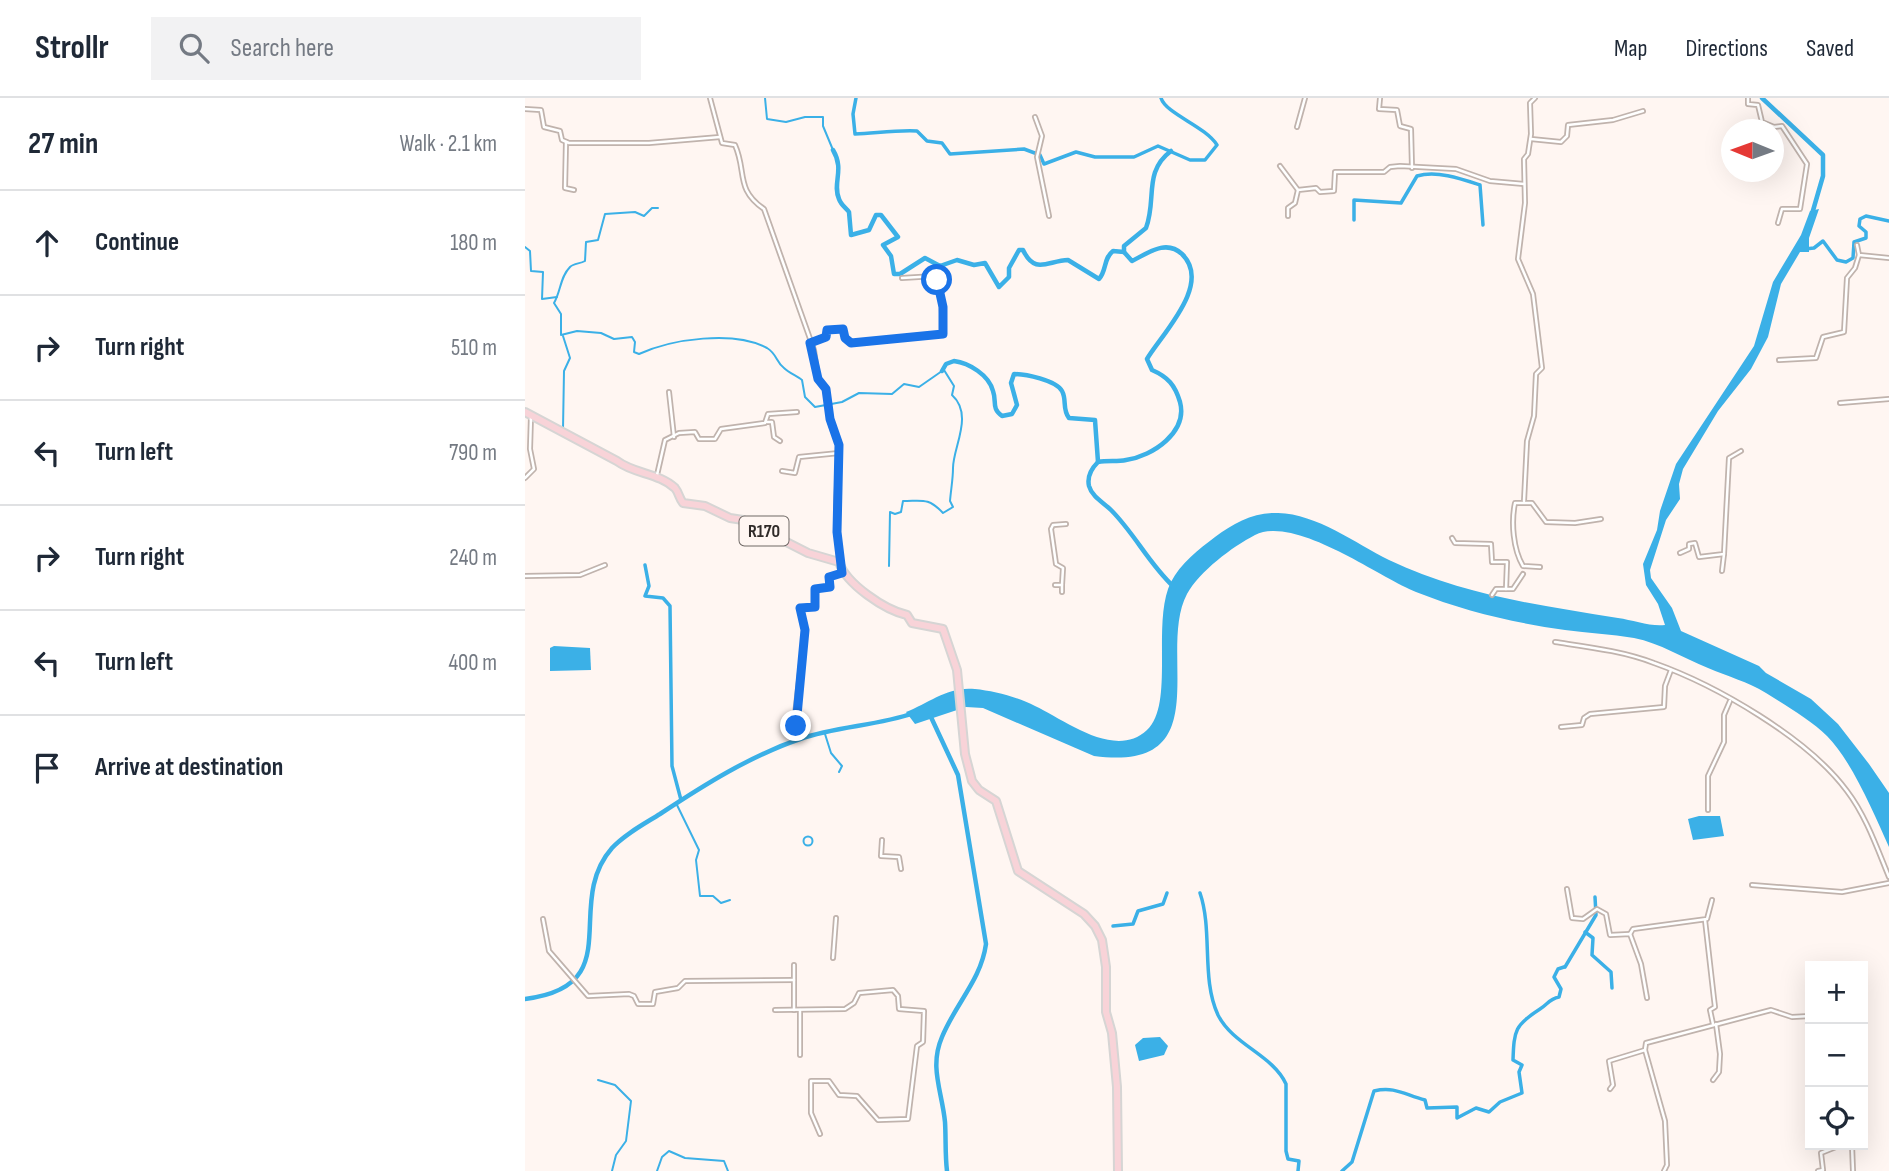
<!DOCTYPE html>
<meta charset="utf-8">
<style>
body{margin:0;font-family:"Sofia Sans Condensed",sans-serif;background:#f2f2f3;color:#1f2937}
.controls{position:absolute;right:21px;bottom:21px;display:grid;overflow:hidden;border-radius:0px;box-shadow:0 7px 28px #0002}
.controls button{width:63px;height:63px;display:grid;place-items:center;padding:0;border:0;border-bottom:2px solid #e0e1e3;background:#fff;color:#1f2937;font:35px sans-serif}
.compass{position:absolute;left:1196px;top:21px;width:63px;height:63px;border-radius:50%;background:#fff;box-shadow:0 7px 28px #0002;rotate:271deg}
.stop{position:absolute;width:21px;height:21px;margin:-16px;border:5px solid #1a73e8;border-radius:50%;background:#fff}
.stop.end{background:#1a73e8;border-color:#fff;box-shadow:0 2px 7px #0008}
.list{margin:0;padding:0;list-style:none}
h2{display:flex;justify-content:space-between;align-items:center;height:91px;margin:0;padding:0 28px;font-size:30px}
h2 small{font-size:23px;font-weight:400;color:#747a83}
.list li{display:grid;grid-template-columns:46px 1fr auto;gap:21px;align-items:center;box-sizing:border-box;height:105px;padding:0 28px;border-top:2px solid #e0e1e3}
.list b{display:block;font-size:26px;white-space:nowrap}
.list em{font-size:23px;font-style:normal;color:#747a83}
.icon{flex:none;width:38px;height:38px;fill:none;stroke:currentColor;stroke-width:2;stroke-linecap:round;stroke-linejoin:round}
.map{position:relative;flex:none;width:1364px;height:1073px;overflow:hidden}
header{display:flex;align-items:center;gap:42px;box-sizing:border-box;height:98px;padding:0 35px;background:#fff;border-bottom:2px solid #e0e1e3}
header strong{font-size:33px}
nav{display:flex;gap:38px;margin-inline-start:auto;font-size:24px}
.search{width:490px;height:63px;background:#f2f2f3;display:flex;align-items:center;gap:18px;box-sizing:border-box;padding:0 24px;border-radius:0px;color:#747a83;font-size:26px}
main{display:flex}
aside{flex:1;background:#fff}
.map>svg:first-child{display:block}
.water{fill:#3bb0e7}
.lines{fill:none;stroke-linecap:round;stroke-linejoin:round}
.stream{stroke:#3bb0e7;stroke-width:2}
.canal{stroke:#3bb0e7;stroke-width:3.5}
.river{stroke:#3bb0e7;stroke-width:4.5}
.minor-casing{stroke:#c0b3ad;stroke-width:6}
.primary-casing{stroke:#d6d5d4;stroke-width:10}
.minor{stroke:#fff;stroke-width:2.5}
.primary{stroke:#f8d3d8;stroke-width:6}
.route{stroke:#1a73e8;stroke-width:9}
.labels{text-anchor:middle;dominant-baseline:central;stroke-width:7;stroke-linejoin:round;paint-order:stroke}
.shield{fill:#fff6f2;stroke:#6e6865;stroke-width:2}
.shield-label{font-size:18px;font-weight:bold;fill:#302b29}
</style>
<header>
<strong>Strollr</strong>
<div class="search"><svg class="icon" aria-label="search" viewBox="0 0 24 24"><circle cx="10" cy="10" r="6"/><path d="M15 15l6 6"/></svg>Search here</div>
<nav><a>Map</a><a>Directions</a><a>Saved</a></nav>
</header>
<main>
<aside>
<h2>27 min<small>Walk · 2.1 km</small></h2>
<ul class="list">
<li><svg class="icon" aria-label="ahead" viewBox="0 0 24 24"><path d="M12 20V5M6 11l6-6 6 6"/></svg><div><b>Continue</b></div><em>180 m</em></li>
<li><svg class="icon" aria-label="right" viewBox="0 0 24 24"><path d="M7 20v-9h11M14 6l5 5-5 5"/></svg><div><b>Turn right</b></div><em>510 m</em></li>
<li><svg class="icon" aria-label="left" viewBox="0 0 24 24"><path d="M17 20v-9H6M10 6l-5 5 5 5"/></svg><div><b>Turn left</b></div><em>790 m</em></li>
<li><svg class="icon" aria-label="right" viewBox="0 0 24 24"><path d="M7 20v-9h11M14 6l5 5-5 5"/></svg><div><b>Turn right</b></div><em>240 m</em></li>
<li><svg class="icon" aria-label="left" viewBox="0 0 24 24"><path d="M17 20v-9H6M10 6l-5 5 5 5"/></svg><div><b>Turn left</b></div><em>400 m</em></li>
<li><svg class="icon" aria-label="arrive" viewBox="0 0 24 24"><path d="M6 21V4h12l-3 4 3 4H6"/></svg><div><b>Arrive at destination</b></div></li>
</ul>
</aside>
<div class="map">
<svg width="1364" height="1073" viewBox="0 0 1364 1073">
<rect width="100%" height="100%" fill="#fff6f2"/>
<g class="water">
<path d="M 1294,111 L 1284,140 L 1284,154 L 1275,154 L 1256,186 L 1243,239 L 1226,271 L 1193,313 L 1158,371 L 1154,386 L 1155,401 L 1141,422 L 1125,472 L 1126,480 L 1147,510 L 1156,533 L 1234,568 L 1241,575 L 1286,601 L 1313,626 L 1344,666 L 1364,695 L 1364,749 C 1349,716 1327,663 1302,638 C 1286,622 1260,607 1241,595 C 1223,584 1202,578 1183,570 C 1158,560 1135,545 1109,540 C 1086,536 1063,535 1040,532 C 989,525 939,513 891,494 C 852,478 770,417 730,437 C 707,449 675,473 662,496 C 631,554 696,675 569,658 L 458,610 L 441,609 L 390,626 L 381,614 C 404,605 423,588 450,591 C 469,593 493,599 510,608 C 540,622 590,662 622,632 C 650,606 626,524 646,484 C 655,466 674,451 690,439 C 709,425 729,414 753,415 C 792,416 830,445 864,462 C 937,497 1014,507 1093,520 C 1108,522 1126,529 1140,527 L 1133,506 L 1121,487 L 1118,466 L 1132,432 L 1135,413 L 1151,366 L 1229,248 L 1248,184 L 1276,137 L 1285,113 Z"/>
<path d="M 29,548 L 65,550 L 66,572 L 25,573 L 25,550 Z"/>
<path d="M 1174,718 L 1195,718 L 1199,738 L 1168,742 L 1163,721 Z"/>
<path d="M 635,939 L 643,948 L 639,957 L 614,963 L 610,947 L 618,940 Z"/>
</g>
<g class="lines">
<g class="stream">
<path d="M 240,0 L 242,21 L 261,24 L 280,19 L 298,19 L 298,28 L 308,52"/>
<path d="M 133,110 L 127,110 L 119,118 L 110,114 L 80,116 L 73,142 L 61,144 L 60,163 C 55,166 49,165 45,169 C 35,179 36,193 29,205 L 36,216 L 36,237 L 52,233 L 76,235 L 89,241 L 107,239 L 110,244 L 109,254 L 114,256 C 147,241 209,232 242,250 C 252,256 251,264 259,270 C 264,275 272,278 277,282 L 280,299 L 290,309 L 317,304 L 334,295 L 367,296 L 379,286 L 394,289 L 417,273"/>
<path d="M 0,149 L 5,153 L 6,173 L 18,174 L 17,201 L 32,199"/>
<path d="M 38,238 L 45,260 L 39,273 L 38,331"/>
<path d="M 364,468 L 365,414 L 370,416 L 376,414 L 378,403 C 397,403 403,399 418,415 L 428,409 L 425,403 C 426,391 428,381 428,370 C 428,349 449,317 427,297 L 429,288 L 419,272"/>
<path d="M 300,636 L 306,655 L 317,668 L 314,674"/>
<path d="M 151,705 L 174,752 L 171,762 L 175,798 L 188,798 L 196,805 L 205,802"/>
<circle cx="283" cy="743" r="4.5"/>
<path d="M 73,982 L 90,987 L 106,1003 L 101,1043 L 91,1057 L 87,1073"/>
<path d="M 132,1073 L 137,1059 L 144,1053 L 160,1060 L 199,1063 L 203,1073"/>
</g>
<g class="canal">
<path d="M 331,0 L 328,16 L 330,36 C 352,35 371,32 392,33 L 402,43 L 417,45 L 425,56 L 499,51 L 515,57 L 519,66 L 551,54 L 570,59 L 609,59 L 633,48 L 665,62 L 680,62 L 692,47 C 680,28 641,16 636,0"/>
<path d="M 829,122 L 829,102 L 876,105 L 892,78 C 912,72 937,81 955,87 L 958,127"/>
<path d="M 1280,151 L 1289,150 L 1298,143 L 1312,162 L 1321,164 L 1328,160 L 1329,144 L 1341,140 L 1341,134 L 1334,128 L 1335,121 L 1341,118 L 1364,123"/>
<path d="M 120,467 L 124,488 L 120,498 L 138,500 L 145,508 L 147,668 L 156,702"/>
<path d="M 675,795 C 688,833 676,881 693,917 C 708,947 748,957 761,986 L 761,1053 L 763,1061 L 774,1063 L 773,1073"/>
<path d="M 588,828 L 608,826 L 613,813 L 638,806 L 642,795"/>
<path d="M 1060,834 L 1068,840 L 1067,857 L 1086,874 L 1087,890"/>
<path d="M 1040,869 L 1071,817 L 1070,799"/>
<path d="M 817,1073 L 827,1064 L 849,993 C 870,988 880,997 900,1002 L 902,1010 L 932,1009 L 932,1020 L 951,1010 L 964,1014 L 975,1004 L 997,995 L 994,974 L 997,967 L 988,962 C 989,932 990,927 1015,911 C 1023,906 1024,901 1034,899 L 1036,891 L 1029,879 L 1033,871 L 1039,869"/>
</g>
<g class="river">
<path d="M 1237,0 L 1298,57 L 1298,78 L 1287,116"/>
<path d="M 308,52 C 320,72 307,85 314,101 C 316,107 321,110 324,114 L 326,137 L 344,132 L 351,117 L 356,117 L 373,139 L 358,147 L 366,158 L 369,176 L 375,176 L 400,160 L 415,168 L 432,162 L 449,167 L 460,165 L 474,189 L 484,179 L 484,170 L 494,152 L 498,152 C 510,177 522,163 543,162 L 574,181 C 582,172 578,161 588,153 L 599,154"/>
<path d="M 646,53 C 618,74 632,101 621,130 L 599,148 L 599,154 L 607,163 C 623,155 641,141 657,156 C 688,186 636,237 622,261 L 627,272 C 643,279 650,287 655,304 C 663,334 628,358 601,362 C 592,364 583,362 573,364 C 567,370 562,379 564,388 C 567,399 579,405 586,412 C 610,436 624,466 649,489"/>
<path d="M 417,273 L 421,266 L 429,263 C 444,265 464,277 468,293 C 472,304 466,310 477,318 L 487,316 L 492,307 L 486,285 L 489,276 C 500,276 531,282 537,293 C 542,302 537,311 544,320 L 570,322 L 573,364"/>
<path d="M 405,617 L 433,677 L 461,846 C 456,882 431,905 417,939 C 404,969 417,993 420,1024 C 421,1040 420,1057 422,1073"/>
<path d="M 0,901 C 105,888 37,807 87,750 C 100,736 119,726 135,716 C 179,687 225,658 275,641 C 312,628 352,628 389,615"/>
</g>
<g class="minor-casing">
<g id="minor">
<path d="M 185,0 L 197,45 L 210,47 C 222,74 210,91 239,111 L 289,252 L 293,281 L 301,291 L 305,321 L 314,347 L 311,410 L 314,462"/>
<path d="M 855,0 L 854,11 L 872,12 L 875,28 L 886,31 L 887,70"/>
<path d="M 1223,0 L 1223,6 L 1233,7 L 1237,24 L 1249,29 L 1257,28 L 1282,66 L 1275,111 L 1257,111 L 1253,125"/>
<path d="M 0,11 L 16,12 L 19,29 L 35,33 L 37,42 L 44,45 L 124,45 L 195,39"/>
<path d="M 510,19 L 517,38 L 512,59 L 524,118"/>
<path d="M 772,29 L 780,0"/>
<path d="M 1006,41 L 1036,44 L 1042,38 L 1043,27 L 1088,22 L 1118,13"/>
<path d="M 41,44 L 40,90 L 49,92"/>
<path d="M 755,68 L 773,92"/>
<path d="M 763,118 L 763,110 L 770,105 L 773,92 L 791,90 L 795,94 L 809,93 L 810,74 L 859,74 L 865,69 L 875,68 L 931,71 L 965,83 L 999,86"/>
<path d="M 1332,147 L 1334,157 L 1364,160"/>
<path d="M 285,245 L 301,240 L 301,232 L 319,231 L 320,240 L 326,245 L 418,236 L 416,194 L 410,178 L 377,180"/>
<path d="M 1254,262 L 1291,260 L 1298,239 L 1319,234 L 1322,180 L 1330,170 L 1334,157"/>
<path d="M 144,294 L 149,339"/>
<path d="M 1315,305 L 1364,301"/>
<path d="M 242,324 L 247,324 L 249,339 L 255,343"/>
<path d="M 257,373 L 270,375 L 274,359 L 314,355"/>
<path d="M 132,377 L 140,342 L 154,335 L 170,334 L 174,341 L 190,341 L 196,331 L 240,325 L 243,316 L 272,314"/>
<path d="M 0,380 L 9,371 L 5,351 L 6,318"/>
<path d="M 999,403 L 1002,343 L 1009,318 L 1011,276 L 1017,270 L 1008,196 L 993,161 L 1000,105 L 999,61 L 1003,56 L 1006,36 L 1005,5 L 1010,0"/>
<path d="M 927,440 L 930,445 L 966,446 L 967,464 L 982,464 L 981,491 L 988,491 L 998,476"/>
<path d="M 1155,455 L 1164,451 L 1164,446 L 1170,445 L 1174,459 L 1199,456 L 1204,360 L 1216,353"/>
<path d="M 1015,469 L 998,468 C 988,451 986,424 990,405 L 1007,405 L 1021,424 L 1050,425 L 1076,421"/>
<path d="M 1197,473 L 1199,456"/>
<path d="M 0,478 L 55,477 L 80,467"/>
<path d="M 530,487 L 537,487 L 537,494"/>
<path d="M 537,487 L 538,470 L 531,466 L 526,431 L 528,427 L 541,426"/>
<path d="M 967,497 L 971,491 L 981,491"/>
<path d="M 1030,544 C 1063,549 1098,553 1129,565 C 1191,587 1283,640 1322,693 C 1341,718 1352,750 1364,779"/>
<path d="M 1036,629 L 1057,627 L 1059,620 L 1065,616 L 1139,609 L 1140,588 L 1146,572"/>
<path d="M 272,630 L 270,616 L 280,532 L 275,510 L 290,509 L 290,491 L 305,489 L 304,479 L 317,475"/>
<path d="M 1183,712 L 1183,678 L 1199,644 L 1199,617 L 1205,603"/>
<path d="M 357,742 L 356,758 L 374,759 L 376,771"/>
<path d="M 1227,787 L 1317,794 L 1364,785"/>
<path d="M 1042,791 L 1047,820 L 1058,821 L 1072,811 L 1081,816 L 1085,837 L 1105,836 L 1116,866 L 1122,900"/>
<path d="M 18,821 L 24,853 L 63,898 L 104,896 L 109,898 L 113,906 L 128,906 L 130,894 L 153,890 L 160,883 L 269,882"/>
<path d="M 1180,822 L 1189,901 L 1190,909 L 1185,912 L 1188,926"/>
<path d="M 1105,836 L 1108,831 L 1182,821 L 1187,802"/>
<path d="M 308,860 L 311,820"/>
<path d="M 250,912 L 320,911 L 329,905 L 334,895 L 368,892 L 373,898 L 374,911 L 399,913 L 398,944 L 392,948 L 383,1021 L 353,1022 L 332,998 L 314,997 L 304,983 L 286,983 L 286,1015 L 295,1036"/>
<path d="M 269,912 L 269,867"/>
<path d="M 275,912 L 275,957"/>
<path d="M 1120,952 L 1121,945 L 1246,912 L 1267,919 L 1285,918"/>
<path d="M 1188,982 L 1194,974 L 1195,956 L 1191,926"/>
<path d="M 1085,991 L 1088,987 L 1084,963 L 1120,952 L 1140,1023 L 1142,1067 L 1139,1073"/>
<path d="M 1327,1047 L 1328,1073"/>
<path d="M 1293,1073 L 1298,1072 L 1296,1055 L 1316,1047"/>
</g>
</g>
<g class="primary-casing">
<path id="primary" d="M 0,314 L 92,363 C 109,376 134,375 150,390 C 154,395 154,400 158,405 L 180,408 L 205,420 L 218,422 L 283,455 L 314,464 C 321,486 360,512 382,517 L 387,525 L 418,531 L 432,572 L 440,656 L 447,683 L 454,692 L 471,703 L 493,773 L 559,816 L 570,828 L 577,842 L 581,869 L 581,914 L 587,935 L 592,989 L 593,1073"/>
</g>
<use href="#minor" class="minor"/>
<use href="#primary" class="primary"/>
</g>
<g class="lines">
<path class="route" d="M 271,628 L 280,532 L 275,510 L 290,509 L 290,491 L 305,489 L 304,479 L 317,475 L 312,434 L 314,347 L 305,321 L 301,291 L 293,281 L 285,245 L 301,239 L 302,232 L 318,231 L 320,240 L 326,245 L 418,236 L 418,209 L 412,182"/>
</g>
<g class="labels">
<rect class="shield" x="214.5" y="418.5" width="49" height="29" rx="5"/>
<g class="shield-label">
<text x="239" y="433">R170</text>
</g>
</g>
</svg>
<div class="controls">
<button>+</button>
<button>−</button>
<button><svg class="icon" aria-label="locate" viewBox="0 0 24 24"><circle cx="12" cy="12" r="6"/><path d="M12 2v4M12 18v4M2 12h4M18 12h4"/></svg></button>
</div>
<svg class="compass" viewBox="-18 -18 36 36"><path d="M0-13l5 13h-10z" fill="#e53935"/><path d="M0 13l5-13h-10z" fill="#747a83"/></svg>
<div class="stop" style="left:412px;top:182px"></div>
<div class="stop end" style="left:271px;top:628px"></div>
</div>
</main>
